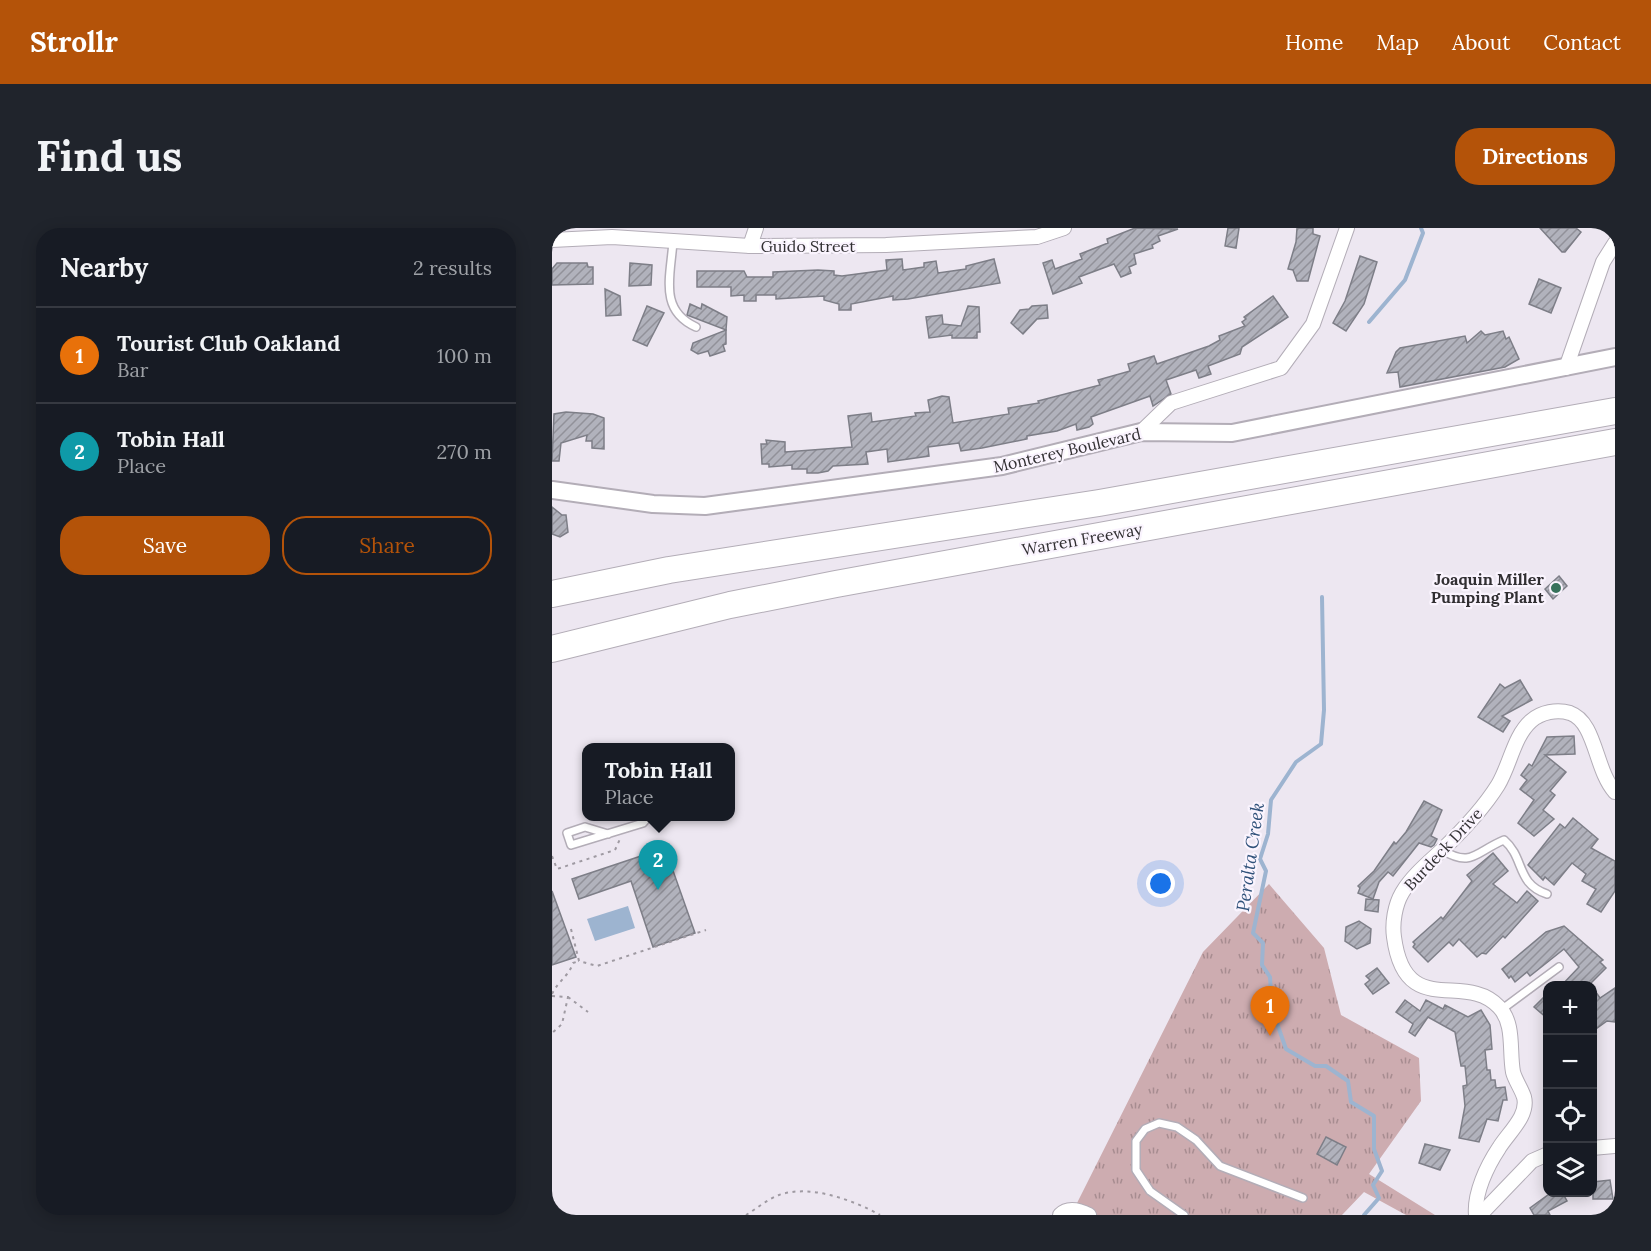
<!DOCTYPE html>
<meta charset="utf-8">
<style>
body{margin:0;font-family:Lora,serif;background:#20242c;color:#f1f3f6}
.controls{position:absolute;right:18px;bottom:18px;display:grid;overflow:hidden;border-radius:12px;box-shadow:0 3px 15px #0003}
.controls button{width:54px;height:54px;display:grid;place-items:center;padding:0;border:0;border-bottom:2px solid #363941;background:#171b24;color:#f1f3f6;font:30px sans-serif}
.you{position:absolute;left:609px;top:656px;width:21px;height:21px;margin:-15px;border:4px solid #fff;border-radius:50%;background:#1a73e8;box-shadow:0 0 0 9px #1a73e833}
.badge{display:grid;place-items:center;width:39px;height:39px;border-radius:50%;background:#b45309;color:#fff;font-size:20px;font-weight:700}
.pin{position:absolute;translate:-50% -50px;filter:drop-shadow(0 2px 3px #0008)}
.pin::after{content:'';position:absolute;top:32px;width:21px;height:18px;background:inherit;clip-path:polygon(0 0,100% 0,50% 100%)}
.popup{position:absolute;left:30px;top:515px;width:153px;height:78px;box-sizing:border-box;display:grid;place-content:center;border-radius:12px;background:#171b24;filter:drop-shadow(0 2px 4px #0005);font-size:20px;white-space:nowrap;color:#9ea1a6}
.popup b{font-size:22px;color:#f1f3f6}
.popup::after{content:'';position:absolute;left:50%;top:100%;margin-left:-12px;border:12px solid transparent;border-top-color:#171b24}
.list{margin:0;padding:0;list-style:none}
h2{display:flex;justify-content:space-between;align-items:center;height:78px;margin:0;padding:0 24px;font-size:26px}
h2 small{font-size:20px;font-weight:400;color:#9ea1a6}
.list li{display:grid;grid-template-columns:39px 1fr auto;gap:18px;align-items:center;box-sizing:border-box;height:96px;padding:0 24px;border-top:2px solid #363941}
.list b{display:block;font-size:22px;white-space:nowrap}
.list p{margin:0;font-size:20px;white-space:nowrap;color:#9ea1a6}
.list em{font-size:20px;font-style:normal;color:#9ea1a6}
.actions{display:flex;gap:12px;padding:18px 24px}
.actions a{flex:1;padding:14px 0;border:2px solid #b45309;border-radius:24px;text-align:center;font-size:21px;color:#b45309}
.actions .main{background:#b45309;color:#fff}
.icon{flex:none;width:33px;height:33px;fill:none;stroke:currentColor;stroke-width:2;stroke-linecap:round;stroke-linejoin:round}
.map{position:relative;flex:none;width:1063px;height:987px;overflow:hidden;border-radius:24px}
header{display:flex;align-items:center;gap:36px;box-sizing:border-box;height:84px;padding:0 30px;background:#b45309;color:#fff}
header strong{font-size:28px}
nav{display:flex;gap:33px;margin-inline-start:auto;font-size:21px}
.intro{display:flex;align-items:center;justify-content:space-between;box-sizing:border-box;height:144px;padding:0 36px}
h1{margin:0;font-size:42px}
.button{padding:15px 27px;border-radius:24px;background:#b45309;color:#fff;font-size:21px;font-weight:700}
main{display:flex;gap:36px;padding:0 36px}
aside{flex:1;background:#171b24;border-radius:24px;box-shadow:0 3px 15px #0003}
.map>svg:first-child{display:block}
.park{fill:url(#park-tufts)}
.water{fill:#9db4d0}
.lines{fill:none;stroke-linecap:round;stroke-linejoin:round}
.stream{stroke:#9db4d0;stroke-width:4}
.building{fill:url(#building-hatch);stroke:#7d7e87;stroke-width:1.5}
.service-casing{stroke:#b3adb7;stroke-width:10}
.minor-casing{stroke:#b3adb7;stroke-width:16}
.tertiary-casing{stroke:#b3adb7;stroke-width:20}
.motorway-casing{stroke:#b3adb7;stroke-width:28}
.path{stroke:#9f9aa2;stroke-width:2;stroke-dasharray:3 4.5;stroke-linecap:butt}
.service{stroke:#fff;stroke-width:7}
.minor{stroke:#fff;stroke-width:14}
.tertiary{stroke:#fff;stroke-width:16}
.motorway{stroke:#fff;stroke-width:26}
.poi-dot{fill:#37725b;stroke:#faf4fe;stroke-width:2}
.labels{text-anchor:middle;dominant-baseline:central;stroke-width:4.5;stroke-linejoin:round;paint-order:stroke}
.street-label{font-size:16px;fill:#312f32;stroke:#faf4fe}
.poi-label{font-size:16px;font-weight:bold;fill:#312f32;stroke:#faf4fe;text-anchor:end}
.water-label{font-size:18px;font-style:italic;fill:#30527a;stroke:#faf4fe}
</style>
<header>
<strong>Strollr</strong>
<nav><a>Home</a><a>Map</a><a>About</a><a>Contact</a></nav>
</header>
<div class="intro"><h1>Find us</h1><a class="button">Directions</a></div>
<main>
<aside>
<h2>Nearby<small>2 results</small></h2>
<ul class="list">
<li><span class="badge" style="background:#e8710a">1</span><div><b>Tourist Club Oakland</b><p>Bar</p></div><em>100 m</em></li>
<li><span class="badge" style="background:#0f9aa8">2</span><div><b>Tobin Hall</b><p>Place</p></div><em>270 m</em></li>
</ul>
<div class="actions"><a class="main">Save</a><a>Share</a></div>
</aside>
<div class="map">
<svg width="1063" height="987" viewBox="0 0 1063 987">
<defs>
<pattern id="park-tufts" width="24" height="20" patternUnits="userSpaceOnUse" patternTransform="scale(1.5)"><rect width="24" height="20" fill="#cdacb0"/><path d="M3 7l-1-3M5 7V3M7 7l1-3M15 17l-1-3M17 17v-4M19 17l1-3" fill="none" stroke="#a78c90"/></pattern>
<pattern id="building-hatch" width="6" height="6" patternUnits="userSpaceOnUse" patternTransform="scale(1.5)"><rect width="6" height="6" fill="#b1b2bc"/><path d="M-1 1l2-2M0 6l6-6M5 7l2-2" fill="none" stroke="#919199"/></pattern>
</defs>
<rect width="100%" height="100%" fill="#ede7f1"/>
<path class="park" d="M 717,656 L 772,720 L 789,787 L 867,830 L 869,873 L 817,946 L 883,987 L 854,987 L 812,964 L 790,987 L 537,987 L 522,981 L 651,724 Z"/>
<path class="water" d="M 76,678 L 83,700 L 43,713 L 35,691 Z"/>
<g class="lines">
<g class="stream">
<path d="M 817,94 L 853,52 L 871,5 L 869,0"/>
<path d="M 770,369 L 772,482 L 769,516 L 744,534 L 719,572 L 716,606 L 708,631 L 714,643 L 701,705 L 711,715 L 710,737 L 718,749 L 720,781 L 734,821 L 763,838 L 774,838 L 796,853 L 799,874 L 822,888 L 822,921 L 830,943 L 821,957 L 827,970 L 812,987"/>
</g>
</g>
<g class="building">
<path d="M 583,0 L 626,1 L 606,8 L 608,13 L 600,17 L 601,20 L 582,26 L 584,36 L 577,39 L 579,45 L 569,49 L 562,36 L 527,49 L 530,55 L 501,66 L 491,35 L 500,32 L 503,41 L 530,31 L 528,26 L 556,15 L 555,11 Z"/>
<path d="M 676,0 L 687,0 L 684,20 L 673,18 Z"/>
<path d="M 745,0 L 761,0 L 761,6 L 768,8 L 756,53 L 745,53 L 741,42 L 736,41 L 744,14 Z"/>
<path d="M 988,0 L 1024,0 L 1029,4 L 1013,24 L 1010,24 Z"/>
<path d="M 808,28 L 825,34 L 812,76 L 794,103 L 781,95 L 793,73 Z"/>
<path d="M 350,31 L 351,42 L 372,39 L 372,35 L 384,33 L 386,45 L 414,41 L 414,38 L 442,31 L 448,55 L 356,71 L 341,72 L 341,68 L 299,76 L 299,82 L 287,82 L 287,76 L 272,72 L 272,68 L 224,71 L 224,67 L 204,67 L 204,73 L 192,73 L 192,67 L 179,68 L 179,59 L 145,59 L 145,43 L 192,43 L 195,49 L 221,49 L 221,44 L 266,42 L 282,43 L 282,47 L 290,48 L 335,42 L 334,32 Z"/>
<path d="M 5,35 L 35,35 L 36,39 L 41,39 L 41,56 L 0,57 L 0,41 Z"/>
<path d="M 78,35 L 100,37 L 99,57 L 77,58 Z"/>
<path d="M 987,51 L 1009,60 L 999,85 L 977,76 Z"/>
<path d="M 53,61 L 68,68 L 69,87 L 54,88 Z"/>
<path d="M 721,68 L 736,89 L 690,119 L 688,126 L 656,138 L 659,146 L 647,150 L 644,142 L 614,152 L 619,166 L 601,178 L 598,168 L 539,189 L 541,196 L 537,199 L 525,202 L 524,196 L 505,203 L 475,208 L 475,211 L 430,220 L 409,223 L 407,215 L 376,219 L 377,228 L 336,234 L 335,221 L 314,224 L 316,236 L 281,238 L 276,243 L 266,245 L 255,245 L 255,241 L 240,241 L 240,237 L 217,239 L 217,236 L 210,236 L 209,216 L 215,216 L 214,212 L 233,214 L 233,224 L 300,219 L 296,188 L 319,185 L 320,194 L 364,188 L 363,185 L 378,184 L 376,172 L 390,168 L 397,169 L 401,195 L 457,186 L 456,180 L 487,175 L 486,173 L 548,157 L 546,152 L 578,143 L 576,136 L 602,128 L 605,136 L 657,118 L 668,112 L 667,108 L 693,98 L 690,94 L 694,91 L 692,89 Z"/>
<path d="M 138,76 L 149,81 L 150,76 L 175,89 L 174,102 L 135,87 Z"/>
<path d="M 495,77 L 496,90 L 485,91 L 471,106 L 459,95 L 468,82 L 477,81 L 480,78 Z"/>
<path d="M 95,78 L 112,85 L 95,118 L 81,112 Z"/>
<path d="M 416,78 L 427,79 L 428,104 L 425,104 L 425,110 L 400,110 L 400,107 L 377,110 L 374,89 L 390,87 L 391,96 L 409,98 Z"/>
<path d="M 174,102 L 174,116 L 171,117 L 173,123 L 158,128 L 156,123 L 146,126 L 139,122 L 141,115 Z"/>
<path d="M 929,103 L 933,107 L 951,103 L 954,111 L 957,109 L 967,131 L 953,139 L 848,159 L 846,144 L 835,145 L 844,124 L 848,120 L 913,108 L 915,115 Z"/>
<path d="M 14,184 L 41,186 L 52,190 L 52,221 L 40,220 L 40,213 L 34,213 L 35,207 L 9,215 L 7,233 L 0,233 L 2,186 Z"/>
<path d="M 0,279 L 10,287 L 14,287 L 16,304 L 8,309 L 0,306 Z"/>
<path d="M 1007,348 L 1015,358 L 1001,371 L 993,361 Z"/>
<path d="M 968,452 L 980,472 L 950,488 L 958,493 L 951,504 L 926,489 L 948,456 L 953,460 Z"/>
<path d="M 1022,508 L 1023,526 L 993,527 L 1014,544 L 998,563 L 1003,567 L 991,582 L 1002,591 L 982,608 L 966,595 L 982,572 L 968,561 L 975,552 L 969,547 L 977,536 L 980,538 L 995,509 Z"/>
<path d="M 872,573 L 890,582 L 879,608 L 885,611 L 882,617 L 879,619 L 867,615 L 841,648 L 836,644 L 827,654 L 821,671 L 806,665 L 808,660 L 806,658 L 822,643 L 842,614 L 844,616 L 854,604 Z"/>
<path d="M 1021,590 L 1046,611 L 1039,620 L 1063,633 L 1063,663 L 1049,684 L 1035,676 L 1044,661 L 1030,653 L 1034,646 L 1020,635 L 1002,657 L 993,649 L 991,652 L 976,637 L 1008,596 L 1013,600 Z"/>
<path d="M 113,620 L 143,705 L 101,719 L 79,653 L 27,671 L 20,651 Z"/>
<path d="M 941,625 L 956,643 L 941,656 L 965,675 L 975,663 L 986,673 L 953,710 L 951,708 L 934,726 L 930,725 L 925,729 L 907,711 L 901,718 L 897,714 L 876,734 L 861,719 L 863,716 L 861,714 L 889,689 L 891,691 L 920,653 L 915,647 Z"/>
<path d="M 0,663 L 24,729 L 0,737 Z"/>
<path d="M 814,671 L 827,672 L 826,684 L 813,682 Z"/>
<path d="M 807,693 L 819,701 L 818,715 L 805,721 L 793,713 L 794,699 Z"/>
<path d="M 1012,698 L 1051,732 L 1048,734 L 1054,740 L 1036,758 L 1009,758 L 1027,739 L 1012,721 L 978,748 L 975,744 L 963,754 L 959,748 L 957,750 L 950,741 L 994,704 Z"/>
<path d="M 825,740 L 837,755 L 821,766 L 813,756 L 818,752 L 814,748 Z"/>
<path d="M 1041,760 L 1048,770 L 1063,760 L 1063,794 L 1055,793 L 1041,803 Z"/>
<path d="M 996,765 L 996,791 L 982,779 Z"/>
<path d="M 853,772 L 868,783 L 874,772 L 891,781 L 893,777 L 916,789 L 929,782 L 938,797 L 940,821 L 933,822 L 935,842 L 938,842 L 939,852 L 943,852 L 944,860 L 953,859 L 955,872 L 951,872 L 946,893 L 935,891 L 927,914 L 907,910 L 913,878 L 911,858 L 915,857 L 913,838 L 909,838 L 903,804 L 876,789 L 863,808 L 857,804 L 861,796 L 844,784 Z"/>
<path d="M 774,909 L 794,919 L 785,937 L 765,926 Z"/>
<path d="M 873,916 L 898,922 L 888,942 L 867,935 Z"/>
<path d="M 1058,952 L 1061,971 L 1041,971 L 1041,954 Z"/>
<path d="M 1000,964 L 1010,964 L 1015,973 L 996,983 L 998,987 L 982,987 L 978,980 Z"/>
</g>
<g class="lines">
<g class="service-casing">
<g id="service">
<path d="M 121,13 C 119,47 106,82 144,99"/>
<path d="M 56,606 L 33,599 L 15,605 L 19,617 L 91,595 L 97,588"/>
<path d="M 890,622 C 920,640 923,624 952,612 C 973,630 964,656 995,666"/>
<path d="M 949,782 L 1007,739"/>
<path d="M 632,987 L 598,963 L 584,942 L 584,913 L 593,901 L 607,895 L 625,899 L 644,912 L 668,938 L 751,970"/>
</g>
</g>
<g class="minor-casing">
<g id="minor">
<path d="M 0,12 L 60,9 L 198,18 L 334,17 L 485,9 L 512,0"/>
<path d="M 198,18 L 204,0"/>
<path d="M 1014,140 L 1051,34 L 1063,15"/>
<path d="M 589,204 L 619,175 L 729,140 L 761,96 L 795,0"/>
<path d="M 1040,920 L 1063,918"/>
<path d="M 508,987 C 516,979 527,982 537,987"/>
<path d="M 924,987 C 922,965 935,938 947,920 C 956,905 977,888 972,869 C 969,860 963,852 961,844 C 957,822 963,796 947,779 C 913,742 853,793 842,709 C 840,695 843,677 850,665 C 860,648 876,635 890,622 C 910,603 931,581 946,557 C 958,537 962,508 979,493 C 989,484 1005,481 1018,485 C 1044,494 1043,542 1063,564"/>
<path d="M 928,987 L 980,933 L 996,926"/>
</g>
</g>
<g class="tertiary-casing">
<path id="tertiary" d="M 0,262 L 101,276 L 153,278 L 450,238 L 589,204 L 680,205 L 1063,129"/>
</g>
<g class="motorway-casing">
<g id="motorway">
<path d="M 0,366 L 117,342 L 547,275 L 1063,183"/>
<path d="M 0,421 L 178,377 L 284,356 L 1063,214"/>
</g>
</g>
<g class="path">
<path d="M 0,628 L 5,641 L 63,622 L 68,611"/>
<path d="M 19,701 L 27,733 L 45,738 L 154,702"/>
<path d="M 0,766 C 6,753 17,748 21,735 L 27,733"/>
<path d="M 0,768 L 16,769 L 10,796 L 0,805"/>
<path d="M 16,769 L 36,784"/>
<path d="M 194,987 C 204,981 216,971 227,967 C 258,956 301,972 328,987"/>
</g>
<use href="#service" class="service"/>
<use href="#minor" class="minor"/>
<use href="#tertiary" class="tertiary"/>
<use href="#motorway" class="motorway"/>
</g>
<circle class="poi-dot" cx="1004" cy="360" r="6"/>
<g class="labels">
<g class="street-label">
<text x="256" y="18">Guido Street</text>
<text transform="translate(515 222) rotate(-13)">Monterey Boulevard</text>
<text transform="translate(530 311) rotate(-10)">Warren Freeway</text>
<text transform="translate(891 621) rotate(-47)">Burdeck Drive</text>
</g>
<g class="poi-label">
<text x="992" y="351">Joaquin Miller<tspan x="992" dy="18">Pumping Plant</tspan></text>
</g>
<g class="water-label">
<text transform="translate(698 629) rotate(-82)">Peralta Creek</text>
</g>
</g>
</svg>
<div class="controls">
<button>+</button>
<button>−</button>
<button><svg class="icon" aria-label="locate" viewBox="0 0 24 24"><circle cx="12" cy="12" r="6"/><path d="M12 2v4M12 18v4M2 12h4M18 12h4"/></svg></button>
<button><svg class="icon" aria-label="layers" viewBox="0 0 24 24"><path d="M12 4l9 5-9 5-9-5zM3 14l9 5 9-5"/></svg></button>
</div>
<div class="you"></div>
<div class="pin badge" style="left:718px;top:808px;background:#e8710a">1</div>
<div class="pin badge" style="left:106px;top:662px;background:#0f9aa8">2</div>
<div class="popup"><b>Tobin Hall</b>Place</div>
</div>
</main>
